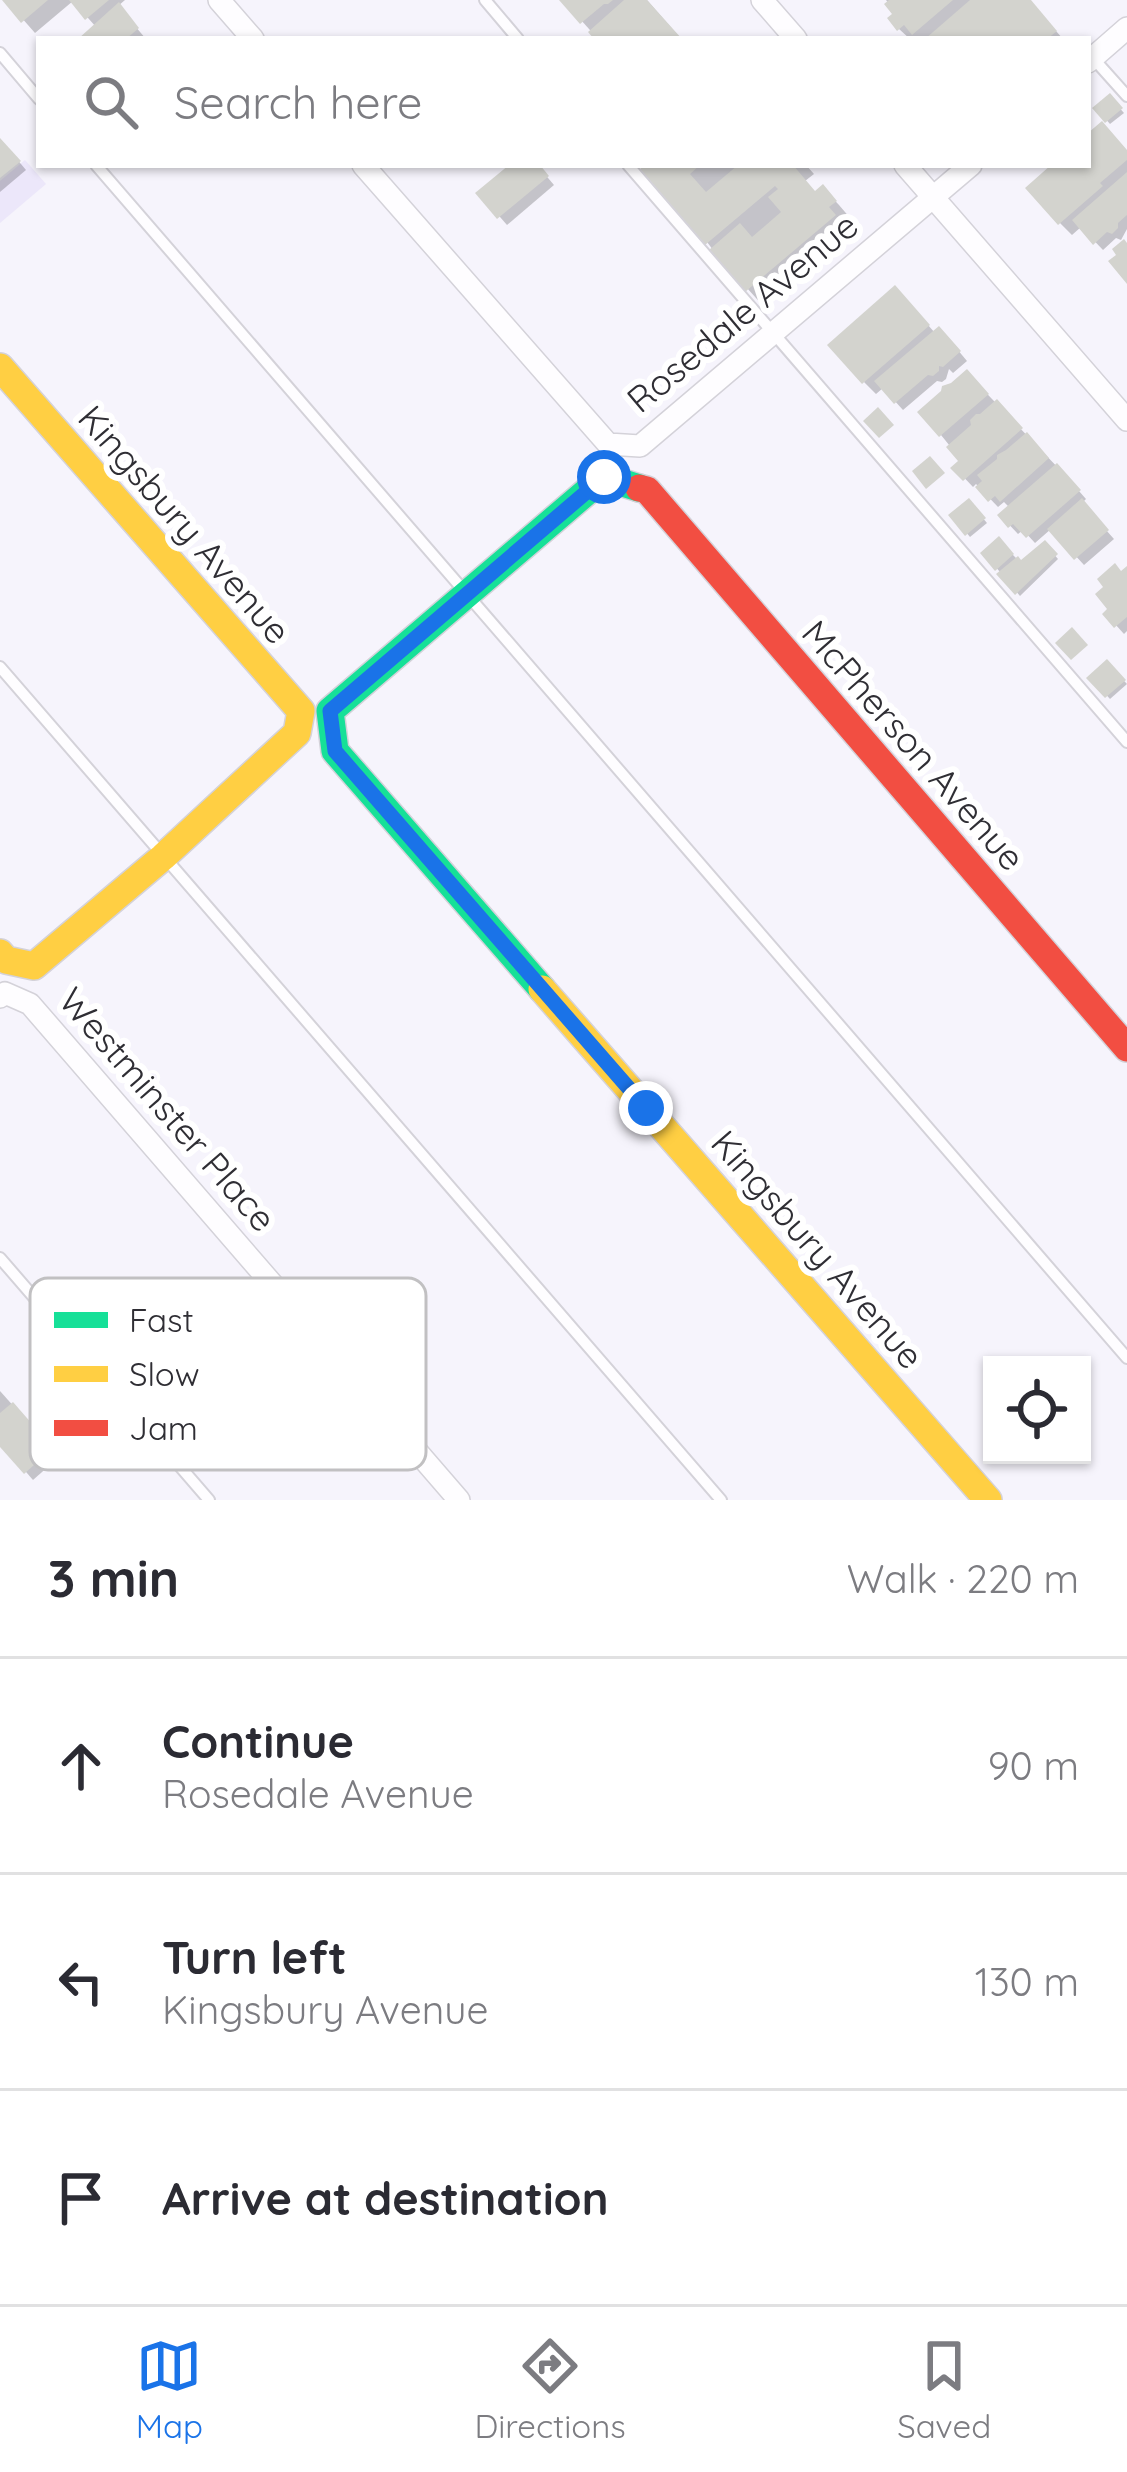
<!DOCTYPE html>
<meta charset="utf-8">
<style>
body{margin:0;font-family:Quicksand,sans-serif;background:#f7f7f7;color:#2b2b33}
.controls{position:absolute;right:36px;bottom:36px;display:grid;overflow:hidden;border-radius:0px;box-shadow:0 3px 9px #0004}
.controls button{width:108px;height:108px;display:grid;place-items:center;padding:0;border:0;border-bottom:3px solid #e1e1e2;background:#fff;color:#2b2b33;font:60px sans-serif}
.stop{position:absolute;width:36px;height:36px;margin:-27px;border:9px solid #1a73e8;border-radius:50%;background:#fff}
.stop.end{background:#1a73e8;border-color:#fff;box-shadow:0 3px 12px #0008}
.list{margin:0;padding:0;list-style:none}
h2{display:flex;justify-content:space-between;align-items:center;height:156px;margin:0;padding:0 48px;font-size:51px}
h2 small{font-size:39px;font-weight:400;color:#7c7c81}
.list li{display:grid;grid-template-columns:78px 1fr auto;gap:36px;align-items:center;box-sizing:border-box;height:216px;padding:0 48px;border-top:3px solid #e1e1e2}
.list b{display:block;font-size:45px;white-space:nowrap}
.list p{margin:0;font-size:39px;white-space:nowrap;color:#7c7c81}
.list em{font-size:39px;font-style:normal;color:#7c7c81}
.icon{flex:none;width:66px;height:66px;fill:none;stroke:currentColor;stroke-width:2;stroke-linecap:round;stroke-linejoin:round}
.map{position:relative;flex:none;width:1127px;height:1500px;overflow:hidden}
.search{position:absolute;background:#fff;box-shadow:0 3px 9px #0004;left:36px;right:36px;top:36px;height:132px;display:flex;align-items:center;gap:30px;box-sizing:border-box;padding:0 42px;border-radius:0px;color:#7c7c81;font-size:45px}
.sheet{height:804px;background:#fff}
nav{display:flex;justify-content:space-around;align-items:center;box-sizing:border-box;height:168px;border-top:3px solid #e1e1e2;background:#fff;font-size:33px;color:#7c7c81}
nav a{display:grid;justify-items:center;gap:6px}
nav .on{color:#1a73e8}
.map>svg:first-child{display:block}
.green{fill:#ece7fa}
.shadow{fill:#0003}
.building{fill:#d3d3ce}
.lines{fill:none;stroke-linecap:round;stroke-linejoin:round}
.lane-casing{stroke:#d4d2d9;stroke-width:14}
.street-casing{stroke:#d4d2d9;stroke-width:24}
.fast-casing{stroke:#d4d2d9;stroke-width:30}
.slow-casing{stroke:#d4d2d9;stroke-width:30}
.jam-casing{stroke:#d4d2d9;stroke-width:30}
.lane{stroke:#fefdff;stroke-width:10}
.street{stroke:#fefdff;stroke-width:21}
.fast{stroke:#16e098;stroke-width:27}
.slow{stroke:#ffcf43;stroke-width:27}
.jam{stroke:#f24e42;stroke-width:27}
.route{stroke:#1a73e8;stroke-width:15}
.labels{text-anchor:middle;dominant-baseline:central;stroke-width:12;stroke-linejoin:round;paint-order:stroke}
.street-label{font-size:36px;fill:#2f2e34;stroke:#fff}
.key{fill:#fff;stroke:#c1c0c2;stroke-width:3}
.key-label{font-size:33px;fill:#2f2e34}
</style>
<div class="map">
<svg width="1127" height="1500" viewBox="0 0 1127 1500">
<rect width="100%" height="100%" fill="#f6f4fc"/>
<path class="green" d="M 25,160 L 46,184 L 0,223 L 0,181 Z"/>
<g class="shadow">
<path d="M 6,0 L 125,0 L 118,6 L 146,39 L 83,39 L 96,27 L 73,1 L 35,33 Z"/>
<path d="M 563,0 L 647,0 L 681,39 L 598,39 Z"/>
<path d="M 886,0 L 1029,0 L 1063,39 L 920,39 L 917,36 L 910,39 L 899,29 L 897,14 Z"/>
<path d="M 1110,97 L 1124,113 L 1110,124 L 1096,108 Z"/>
<path d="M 1088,137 L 1127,152 L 1127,229 L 1121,240 L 1116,238 L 1103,250 L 1081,227 L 1072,235 L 1060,223 L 1056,165 L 1088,165 Z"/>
<path d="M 0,139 L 26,170 L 0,192 Z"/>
<path d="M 514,165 L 537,165 L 554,185 L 507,225 L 480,194 Z"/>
<path d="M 650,165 L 806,165 L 814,174 L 805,181 L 816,194 L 823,188 L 839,205 L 851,219 L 844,226 L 850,233 L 764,307 L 713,250 Z"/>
<path d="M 907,301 L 935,333 L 947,337 L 967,361 L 953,373 L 949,369 L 946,379 L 942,382 L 937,381 L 903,410 L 883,388 L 876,394 L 864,382 Z"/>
<path d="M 967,373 L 1064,474 L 1086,499 L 1082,503 L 1114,539 L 1084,565 L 1051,529 L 1035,543 L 1023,530 L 1018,534 L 1001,516 L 1010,508 L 1004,502 L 998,507 L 976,484 L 973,487 L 955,468 L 962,461 L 941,435 Z"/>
<path d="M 969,502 L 987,523 L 970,537 L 952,515 Z"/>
<path d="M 999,541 L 1022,564 L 1045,544 L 1058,559 L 1020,596 L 984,553 Z"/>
<path d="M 1127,570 L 1127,631 L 1124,634 L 1106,614 L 1122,575 Z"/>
<path d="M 1107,663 L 1127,684 L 1110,699 L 1091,678 Z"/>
<path d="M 0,1391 L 59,1457 L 33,1480 L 0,1442 Z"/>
</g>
<g class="building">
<path d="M 2,0 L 48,0 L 21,23 Z"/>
<path d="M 69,0 L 109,0 L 85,20 Z"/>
<path d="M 559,0 L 613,0 L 608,4 L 604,4 L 580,24 Z"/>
<path d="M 624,0 L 647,0 L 682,39 L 594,39 L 588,32 Z"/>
<path d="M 889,0 L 953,0 L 912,35 L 904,25 L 897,31 L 887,18 L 892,14 L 884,4 Z"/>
<path d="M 970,0 L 1031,0 L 1057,31 L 1047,39 L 925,39 Z"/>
<path d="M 119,2 L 139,28 L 126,39 L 78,39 Z"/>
<path d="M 1110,93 L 1123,108 L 1105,123 L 1092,108 Z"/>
<path d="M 1102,121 L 1127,150 L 1127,160 L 1100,183 L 1103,186 L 1058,225 L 1025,188 L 1051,165 L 1088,165 L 1088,133 Z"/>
<path d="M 0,138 L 21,161 L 0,178 Z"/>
<path d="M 509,165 L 540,165 L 549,176 L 497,219 L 475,193 Z"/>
<path d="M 645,165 L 700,165 L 690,174 L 706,192 L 738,165 L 793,165 L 815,191 L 823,184 L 837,201 L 829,207 L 836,215 L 745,292 L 709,250 L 740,223 L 752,237 L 781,212 L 768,197 L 778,189 L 775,186 L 705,245 L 640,169 Z"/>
<path d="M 1127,172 L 1127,215 L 1118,223 L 1118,228 L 1112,234 L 1107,232 L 1093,245 L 1072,220 Z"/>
<path d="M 1124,239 L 1127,243 L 1127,284 L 1108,261 L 1116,255 L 1112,249 Z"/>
<path d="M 895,285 L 930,325 L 862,384 L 827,345 Z"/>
<path d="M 939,326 L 961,351 L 943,367 L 939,366 L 939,371 L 933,376 L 928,375 L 894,404 L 874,381 Z"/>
<path d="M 967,369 L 989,394 L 939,437 L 917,412 L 941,391 L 942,386 L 951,383 Z"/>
<path d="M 997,399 L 1023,428 L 963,481 L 950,468 L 958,461 L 946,447 L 971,425 L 970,420 L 976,414 L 980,414 Z"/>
<path d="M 878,407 L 894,425 L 879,438 L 863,421 Z"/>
<path d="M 1027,432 L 1049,458 L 1000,502 L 995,496 L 988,502 L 975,487 L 982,481 L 977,475 L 997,459 L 997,455 L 1006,450 Z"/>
<path d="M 930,456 L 945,473 L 926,489 L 912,471 Z"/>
<path d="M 1057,463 L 1081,490 L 1026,538 L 1013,524 L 1008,528 L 997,515 Z"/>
<path d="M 969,498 L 986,518 L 965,536 L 948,515 Z"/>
<path d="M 1082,498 L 1109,530 L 1074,560 L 1047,529 Z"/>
<path d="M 999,536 L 1014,554 L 995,571 L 980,553 Z"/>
<path d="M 1045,540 L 1058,554 L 1015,595 L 996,574 L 1018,556 L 1021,560 Z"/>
<path d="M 1115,563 L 1121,571 L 1127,566 L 1127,617 L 1114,628 L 1102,614 L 1107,609 L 1095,594 L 1103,587 L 1097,579 Z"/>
<path d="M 1072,627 L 1088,645 L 1071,660 L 1055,643 Z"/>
<path d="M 1107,659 L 1126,680 L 1105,698 L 1086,678 Z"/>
<path d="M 13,1402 L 53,1448 L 24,1474 L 0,1447 L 0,1413 Z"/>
</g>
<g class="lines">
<g class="lane-casing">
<g id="lane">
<path d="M 485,0 L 518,39"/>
<path d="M 0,53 L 39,99"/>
<path d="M 1093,58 L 1127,96"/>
<path d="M 96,165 L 1127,1358"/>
<path d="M 628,165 L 1127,742"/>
<path d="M 0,667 L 721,1500"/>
<path d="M 0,1258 L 209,1500"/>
</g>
</g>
<g class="street-casing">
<g id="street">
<path d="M 219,0 L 253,39"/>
<path d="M 762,0 L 796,39"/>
<path d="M 1088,62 L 1127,28"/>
<path d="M 363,165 L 608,444 L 640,446 L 971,165"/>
<path d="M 905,165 L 1127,420"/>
<path d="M 0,997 L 5,993 L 30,1004 L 459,1500"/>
</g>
</g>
<g class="fast-casing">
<path id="fast" d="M 542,989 L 335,751 L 330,711 L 604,477 L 639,488"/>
</g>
<g class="slow-casing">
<g id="slow">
<path d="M 0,367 L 301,711 L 297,733 L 163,857 L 34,966 L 6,960 L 0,953"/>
<path d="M 542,989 L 988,1500"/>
</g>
</g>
<g class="jam-casing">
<path id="jam" d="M 639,488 L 647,490 L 1127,1048"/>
</g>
<use href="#lane" class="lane"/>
<use href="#street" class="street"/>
<use href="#fast" class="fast"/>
<use href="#slow" class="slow"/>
<use href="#jam" class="jam"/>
</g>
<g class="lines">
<path class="route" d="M 604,477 L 330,711 L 335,751 L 646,1108"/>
</g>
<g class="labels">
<g class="street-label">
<text transform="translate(742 312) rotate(-40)">Rosedale Avenue</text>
<text transform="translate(185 524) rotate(49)">Kingsbury Avenue</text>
<text transform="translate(914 745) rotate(49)">McPherson Avenue</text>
<text transform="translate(168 1109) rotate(49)">Westminster Place</text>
<text transform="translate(818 1249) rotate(49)">Kingsbury Avenue</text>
</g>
</g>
<rect x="30" y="1278" width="396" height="192" rx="18" class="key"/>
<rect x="54" y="1312" width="54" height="16" fill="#16e098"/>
<rect x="54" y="1366" width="54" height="16" fill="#ffcf43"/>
<rect x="54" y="1420" width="54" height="16" fill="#f24e42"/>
<g class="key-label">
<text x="129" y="1332">Fast</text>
<text x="129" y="1386">Slow</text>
<text x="129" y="1440">Jam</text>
</g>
</svg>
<div class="controls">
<button><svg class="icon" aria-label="locate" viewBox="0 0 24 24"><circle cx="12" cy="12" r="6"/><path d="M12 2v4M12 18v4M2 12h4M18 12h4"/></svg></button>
</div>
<div class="stop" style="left:604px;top:477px"></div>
<div class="stop end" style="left:646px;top:1108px"></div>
<div class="search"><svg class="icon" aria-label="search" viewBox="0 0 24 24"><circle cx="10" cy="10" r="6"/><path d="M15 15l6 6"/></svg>Search here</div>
</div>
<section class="sheet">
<h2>3 min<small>Walk · 220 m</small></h2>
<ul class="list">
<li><svg class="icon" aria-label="ahead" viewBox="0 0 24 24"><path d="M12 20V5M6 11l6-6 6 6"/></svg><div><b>Continue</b><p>Rosedale Avenue</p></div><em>90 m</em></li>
<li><svg class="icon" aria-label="left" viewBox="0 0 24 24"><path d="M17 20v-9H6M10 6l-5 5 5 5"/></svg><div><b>Turn left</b><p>Kingsbury Avenue</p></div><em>130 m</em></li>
<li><svg class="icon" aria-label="arrive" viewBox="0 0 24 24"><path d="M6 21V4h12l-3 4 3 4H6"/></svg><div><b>Arrive at destination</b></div></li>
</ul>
</section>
<nav>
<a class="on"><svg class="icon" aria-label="map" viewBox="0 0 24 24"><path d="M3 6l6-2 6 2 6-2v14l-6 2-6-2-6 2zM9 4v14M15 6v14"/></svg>Map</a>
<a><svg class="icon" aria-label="directions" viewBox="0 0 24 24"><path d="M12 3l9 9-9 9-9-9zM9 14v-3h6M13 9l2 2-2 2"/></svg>Directions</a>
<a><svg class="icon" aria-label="saved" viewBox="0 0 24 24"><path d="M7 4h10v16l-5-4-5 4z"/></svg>Saved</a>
</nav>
